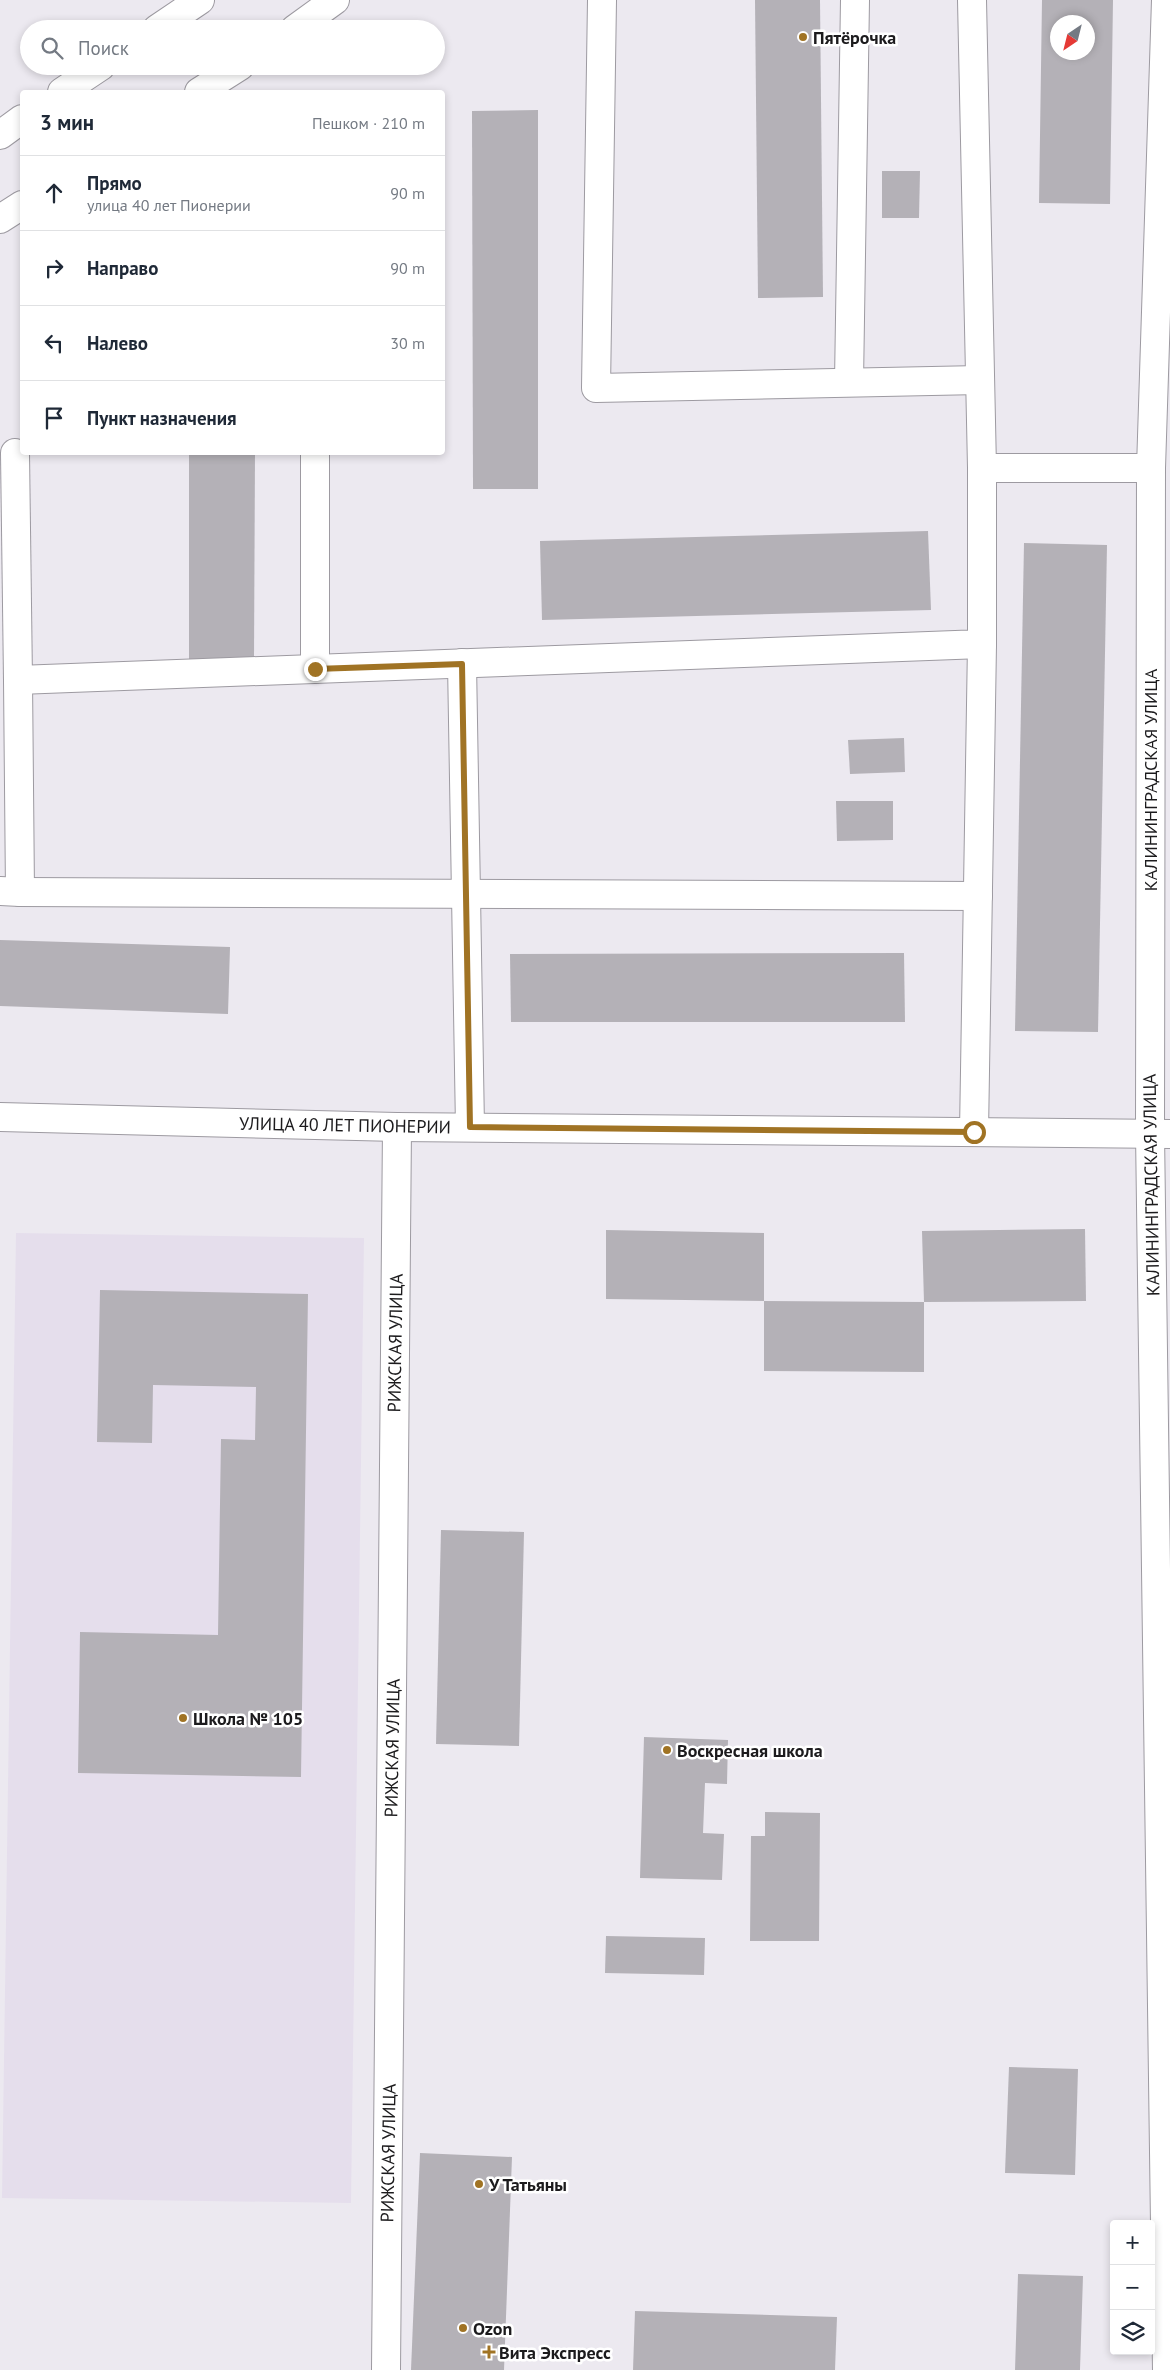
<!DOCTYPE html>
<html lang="ru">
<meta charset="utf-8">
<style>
body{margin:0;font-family:"PT Sans",sans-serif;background:#f6f6f7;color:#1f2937}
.controls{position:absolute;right:15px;bottom:15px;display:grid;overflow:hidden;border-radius:5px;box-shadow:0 2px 8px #0003}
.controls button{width:45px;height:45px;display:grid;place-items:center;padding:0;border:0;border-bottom:1px solid #e0e1e3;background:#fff;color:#1f2937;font:25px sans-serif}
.compass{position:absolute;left:1050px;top:15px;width:45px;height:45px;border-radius:50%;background:#fff;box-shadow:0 2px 8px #0003;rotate:215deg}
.stop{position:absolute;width:15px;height:15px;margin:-11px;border:4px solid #a07324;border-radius:50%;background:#fff}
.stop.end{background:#a07324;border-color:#fff;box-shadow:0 1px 5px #0008}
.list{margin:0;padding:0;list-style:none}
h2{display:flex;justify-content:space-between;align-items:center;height:65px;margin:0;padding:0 20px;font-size:21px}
h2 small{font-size:16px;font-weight:400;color:#747a83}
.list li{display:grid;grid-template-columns:32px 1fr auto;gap:15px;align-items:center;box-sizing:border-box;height:75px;padding:0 20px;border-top:1px solid #e0e1e3}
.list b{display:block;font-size:19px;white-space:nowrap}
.list p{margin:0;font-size:16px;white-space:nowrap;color:#747a83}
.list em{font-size:16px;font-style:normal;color:#747a83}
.icon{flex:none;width:28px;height:28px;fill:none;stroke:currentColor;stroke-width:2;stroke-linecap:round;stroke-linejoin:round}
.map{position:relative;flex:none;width:1170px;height:2370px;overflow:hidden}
.search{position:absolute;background:#fff;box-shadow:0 2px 8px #0003;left:20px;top:20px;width:425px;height:55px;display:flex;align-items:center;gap:12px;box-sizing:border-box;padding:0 18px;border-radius:28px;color:#747a83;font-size:19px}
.panel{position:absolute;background:#fff;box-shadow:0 2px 8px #0003;left:20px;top:90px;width:425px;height:365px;border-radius:5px}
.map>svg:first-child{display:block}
.built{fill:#e5deec}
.building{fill:#b4b1b7;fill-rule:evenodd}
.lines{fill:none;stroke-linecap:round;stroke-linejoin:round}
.minor-casing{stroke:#9d9aa1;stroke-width:30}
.major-casing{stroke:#9d9aa1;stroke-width:30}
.minor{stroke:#fff;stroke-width:28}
.major{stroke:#fff;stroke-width:28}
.route{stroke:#a07324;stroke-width:6}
.poi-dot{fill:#a07324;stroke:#fff;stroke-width:2}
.labels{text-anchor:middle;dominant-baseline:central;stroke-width:5;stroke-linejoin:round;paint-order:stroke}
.poi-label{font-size:18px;font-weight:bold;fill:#1c1b1d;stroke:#fff;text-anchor:start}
.street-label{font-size:18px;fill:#1c1b1d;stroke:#fff}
</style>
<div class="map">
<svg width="1170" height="2370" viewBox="0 0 1170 2370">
<rect width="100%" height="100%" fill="#ece9f0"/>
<path class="built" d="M 16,1233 L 364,1238 L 351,2203 L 2,2198 Z"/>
<g class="building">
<path d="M 755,0 L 820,0 L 823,297 L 758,298 Z"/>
<path d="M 1042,0 L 1113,0 L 1110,204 L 1039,203 ZM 1058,22 L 1088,22 L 1088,52 L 1058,52 Z"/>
<path d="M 538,110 L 538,489 L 473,489 L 472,111 Z"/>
<path d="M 882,171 L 920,171 L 919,218 L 882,218 Z"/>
<path d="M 189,452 L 255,452 L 254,659 L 189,659 Z"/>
<path d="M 928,531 L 931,610 L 542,620 L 540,541 Z"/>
<path d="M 1024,543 L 1107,545 L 1098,1032 L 1015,1031 Z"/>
<path d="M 904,738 L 905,772 L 850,774 L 848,740 Z"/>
<path d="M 836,801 L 893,801 L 893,840 L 837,841 Z"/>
<path d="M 0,940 L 230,947 L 228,1014 L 0,1006 Z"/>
<path d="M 904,953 L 905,1022 L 511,1022 L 510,954 Z"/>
<path d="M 1085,1229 L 1086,1301 L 924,1302 L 922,1231 Z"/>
<path d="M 606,1230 L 764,1233 L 764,1301 L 924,1302 L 924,1372 L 764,1371 L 764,1301 L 606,1299 Z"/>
<path d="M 100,1290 L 308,1294 L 301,1777 L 78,1773 L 80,1632 L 218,1635 L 221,1439 L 255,1440 L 256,1387 L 153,1385 L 152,1443 L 97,1442 Z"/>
<path d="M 441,1530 L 524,1532 L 519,1746 L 436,1744 Z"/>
<path d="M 644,1737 L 728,1740 L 727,1784 L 705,1783 L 703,1833 L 724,1834 L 722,1880 L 640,1878 Z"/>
<path d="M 765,1812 L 820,1813 L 819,1941 L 750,1941 L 751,1836 L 765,1836 Z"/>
<path d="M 606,1936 L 705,1938 L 704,1975 L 605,1973 Z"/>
<path d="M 1009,2067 L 1078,2069 L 1075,2175 L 1005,2173 Z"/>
<path d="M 420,2153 L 512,2157 L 504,2370 L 411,2370 Z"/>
<path d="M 1018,2274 L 1083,2276 L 1080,2370 L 1015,2370 Z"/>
<path d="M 635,2311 L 837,2317 L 835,2370 L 633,2370 Z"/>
</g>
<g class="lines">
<g class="minor-casing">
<g id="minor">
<path d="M 602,0 L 596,388 L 980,380"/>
<path d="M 972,0 L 982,468"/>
<path d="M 1166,0 L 1151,468 L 1150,1133 L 1167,2370"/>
<path d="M 849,382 L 855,0"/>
<path d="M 15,453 L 18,680"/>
<path d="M 462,663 L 470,1127"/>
<path d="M 315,669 L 315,452"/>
<path d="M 0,891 L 20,892 L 18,680 L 982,644 L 982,468 L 1151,468"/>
<path d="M 20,892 L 978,896"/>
<path d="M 0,1117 L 397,1127 L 1170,1134"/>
<path d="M 974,1132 L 982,644"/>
<path d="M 386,2370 L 397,1127"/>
</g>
</g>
<g class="major-casing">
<g id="major">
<path d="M 157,29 L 200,0"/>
<path d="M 295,29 L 335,0"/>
<path d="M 62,92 L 101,66"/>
<path d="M 199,92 L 240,66"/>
<path d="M 0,135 L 22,119"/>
<path d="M 0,219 L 22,205"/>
</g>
</g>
<use href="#minor" class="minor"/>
<use href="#major" class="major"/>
</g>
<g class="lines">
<path class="route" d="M 315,669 L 462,664 L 470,1127 L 974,1132"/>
</g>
<g class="poi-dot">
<circle cx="803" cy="37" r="5"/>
<circle cx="183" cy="1718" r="5"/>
<circle cx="667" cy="1750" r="5"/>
<circle cx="479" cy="2184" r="5"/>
<circle cx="463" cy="2328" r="5"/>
<path d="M486.5 2344.5h5v5h5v5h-5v5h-5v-5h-5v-5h5z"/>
</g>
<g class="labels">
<g class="poi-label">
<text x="813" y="37">Пятёрочка</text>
<text x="193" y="1718">Школа № 105</text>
<text x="677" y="1750">Воскресная школа</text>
<text x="489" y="2184">У Татьяны</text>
<text x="473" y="2328">Ozon</text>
<text x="499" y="2352">Вита Экспресс</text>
</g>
<g class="street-label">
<text transform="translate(1150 780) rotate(-90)">КАЛИНИНГРАДСКАЯ УЛИЦА</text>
<text transform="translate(345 1125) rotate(1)">УЛИЦА 40 ЛЕТ ПИОНЕРИИ</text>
<text transform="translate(1151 1185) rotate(-91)">КАЛИНИНГРАДСКАЯ УЛИЦА</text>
<text transform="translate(395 1343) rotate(-89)">РИЖСКАЯ УЛИЦА</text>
<text transform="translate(392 1748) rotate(-89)">РИЖСКАЯ УЛИЦА</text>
<text transform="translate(388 2153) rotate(-89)">РИЖСКАЯ УЛИЦА</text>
</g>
</g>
</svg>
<div class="controls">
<button>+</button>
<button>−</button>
<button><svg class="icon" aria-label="layers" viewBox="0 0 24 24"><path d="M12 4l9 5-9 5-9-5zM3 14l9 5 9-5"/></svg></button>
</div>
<svg class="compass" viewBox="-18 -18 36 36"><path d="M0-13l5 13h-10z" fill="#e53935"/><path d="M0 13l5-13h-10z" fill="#747a83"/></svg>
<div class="stop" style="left:974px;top:1132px"></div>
<div class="stop end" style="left:315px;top:669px"></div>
<div class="search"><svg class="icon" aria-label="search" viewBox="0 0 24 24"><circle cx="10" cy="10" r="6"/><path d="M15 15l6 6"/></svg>Поиск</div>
<section class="panel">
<h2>3 мин<small>Пешком · 210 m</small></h2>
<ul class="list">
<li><svg class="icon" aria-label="ahead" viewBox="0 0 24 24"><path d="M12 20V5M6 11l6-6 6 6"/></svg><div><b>Прямо</b><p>улица 40 лет Пионерии</p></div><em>90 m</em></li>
<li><svg class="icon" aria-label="right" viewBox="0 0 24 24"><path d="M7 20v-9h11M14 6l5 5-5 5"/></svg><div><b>Направо</b></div><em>90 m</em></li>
<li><svg class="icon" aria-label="left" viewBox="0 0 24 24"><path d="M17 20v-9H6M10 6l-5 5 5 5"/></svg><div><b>Налево</b></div><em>30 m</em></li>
<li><svg class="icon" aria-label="arrive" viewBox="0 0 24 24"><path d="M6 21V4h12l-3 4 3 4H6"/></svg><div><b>Пункт назначения</b></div></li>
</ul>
</section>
</div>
